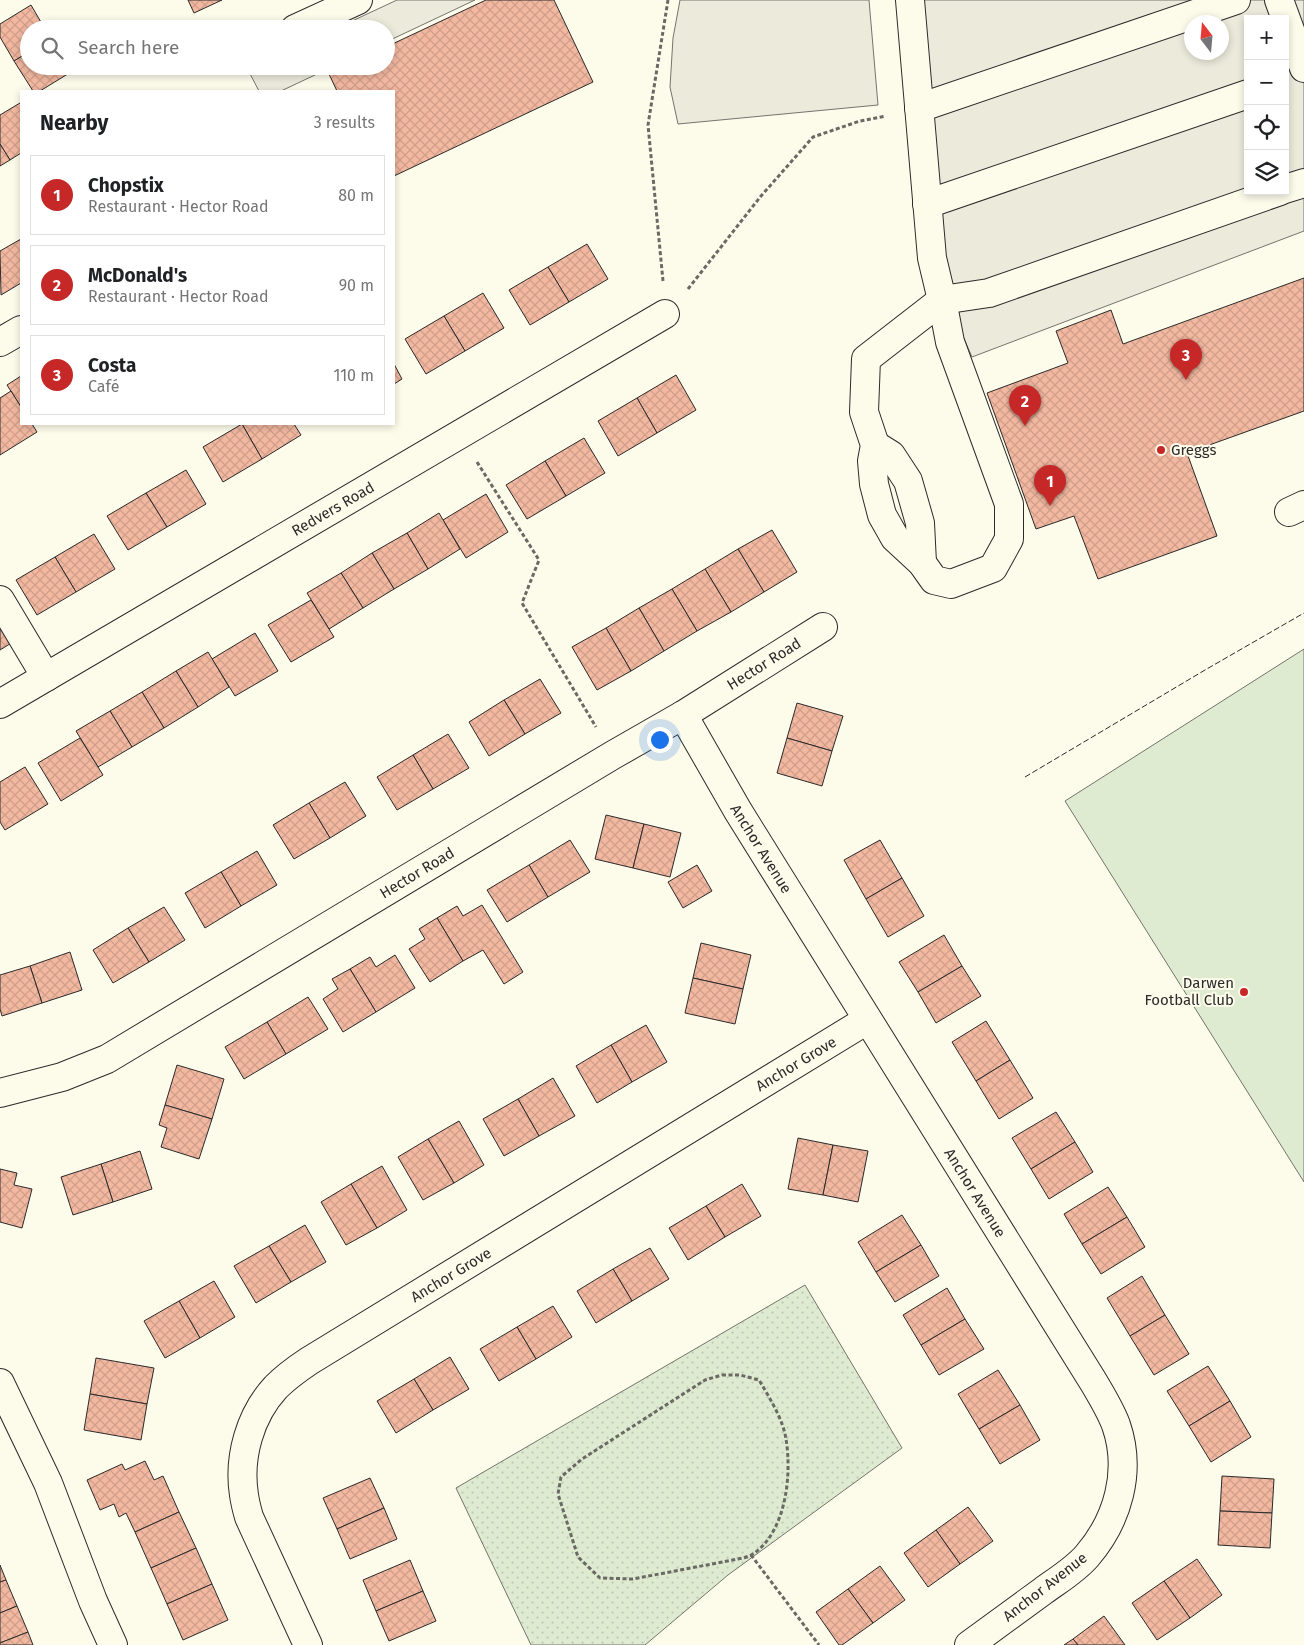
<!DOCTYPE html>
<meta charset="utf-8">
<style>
body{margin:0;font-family:"Fira Sans",sans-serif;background:#f6f6f6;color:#202124}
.controls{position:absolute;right:15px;top:15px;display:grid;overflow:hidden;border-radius:0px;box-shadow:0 2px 8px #0003}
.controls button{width:45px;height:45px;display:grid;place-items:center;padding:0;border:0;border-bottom:1px solid #e0e0e0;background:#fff;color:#202124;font:25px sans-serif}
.compass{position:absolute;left:1184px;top:15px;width:45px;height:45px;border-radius:50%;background:#fff;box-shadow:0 2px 8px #0003;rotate:344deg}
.you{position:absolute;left:659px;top:739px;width:18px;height:18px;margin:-12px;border:4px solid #fff;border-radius:50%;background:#1a73e8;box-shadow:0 0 0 8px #1a73e833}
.badge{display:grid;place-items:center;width:32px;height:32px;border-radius:50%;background:#c62828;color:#fff;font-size:16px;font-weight:700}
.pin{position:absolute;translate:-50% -41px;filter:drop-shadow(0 1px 2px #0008)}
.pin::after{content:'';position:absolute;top:26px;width:18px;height:15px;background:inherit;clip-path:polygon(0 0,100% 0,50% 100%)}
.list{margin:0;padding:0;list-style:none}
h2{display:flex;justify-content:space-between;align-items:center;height:65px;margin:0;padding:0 20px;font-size:21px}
h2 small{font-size:16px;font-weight:400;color:#757577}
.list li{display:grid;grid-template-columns:32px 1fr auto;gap:15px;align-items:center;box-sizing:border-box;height:80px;margin:0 10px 10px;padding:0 10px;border:1px solid #e0e0e0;border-radius:0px}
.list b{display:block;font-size:19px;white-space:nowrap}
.list p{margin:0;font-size:16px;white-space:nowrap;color:#757577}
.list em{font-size:16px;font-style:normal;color:#757577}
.icon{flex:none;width:28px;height:28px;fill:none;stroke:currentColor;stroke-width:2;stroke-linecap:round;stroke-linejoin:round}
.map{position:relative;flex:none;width:1304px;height:1645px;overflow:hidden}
.search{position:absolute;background:#fff;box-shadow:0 2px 8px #0003;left:20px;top:20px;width:375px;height:55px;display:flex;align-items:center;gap:12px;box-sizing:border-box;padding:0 18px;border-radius:28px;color:#757577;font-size:19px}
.panel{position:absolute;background:#fff;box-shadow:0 2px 8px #0003;left:20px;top:90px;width:375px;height:335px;border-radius:0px}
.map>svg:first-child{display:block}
.grass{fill:url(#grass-dots);stroke:#74746e}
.garden{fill:#deebd1;stroke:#74746e}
.parking{fill:#eceadb;stroke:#74746e;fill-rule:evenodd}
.building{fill:url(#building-cross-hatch);stroke:#2b2b2b}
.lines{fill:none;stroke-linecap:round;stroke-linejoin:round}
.minor-casing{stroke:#2b2b2b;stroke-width:30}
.path{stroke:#6a6964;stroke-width:3;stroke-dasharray:4 2.5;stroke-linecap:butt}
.minor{stroke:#fdfbea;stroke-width:28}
.fence{stroke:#2b2b2b;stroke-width:1;stroke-dasharray:6 2.5;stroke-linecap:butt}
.poi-dot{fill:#c62828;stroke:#fdfbea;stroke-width:2}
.labels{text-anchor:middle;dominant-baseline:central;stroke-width:4;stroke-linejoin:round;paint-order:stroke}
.poi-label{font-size:15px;fill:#2b2b2b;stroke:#fdfbea;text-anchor:start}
.street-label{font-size:15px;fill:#2b2b2b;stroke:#fdfbea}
</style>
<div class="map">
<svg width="1304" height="1645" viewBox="0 0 1304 1645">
<defs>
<pattern id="grass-dots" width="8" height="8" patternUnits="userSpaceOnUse" patternTransform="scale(1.25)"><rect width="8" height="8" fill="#deebd1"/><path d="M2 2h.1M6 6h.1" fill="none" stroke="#bfcab4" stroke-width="1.8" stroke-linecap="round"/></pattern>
<pattern id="building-cross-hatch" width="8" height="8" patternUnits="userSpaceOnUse" patternTransform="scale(1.25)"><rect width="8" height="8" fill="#f2b8a0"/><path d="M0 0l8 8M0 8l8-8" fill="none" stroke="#d09e8a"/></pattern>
</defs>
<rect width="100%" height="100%" fill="#fdfbea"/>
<path class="grass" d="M 805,1285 L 902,1448 L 728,1575 L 645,1645 L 531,1645 L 456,1488 Z"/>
<path class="garden" d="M 1304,649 L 1304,1182 L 1065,801 Z"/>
<g class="parking">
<path d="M 397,0 L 475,0 L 386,42 L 386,29 L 335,29 Z"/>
<path d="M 680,0 L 869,0 L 878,105 L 678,124 L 670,87 L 673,38 Z"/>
<path d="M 921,0 L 1304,0 L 1304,231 L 972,357 L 938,279 ZM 1248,19 L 1285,19 L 1285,191 L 1248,191 ZM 1192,22 L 1222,22 L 1222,52 L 1192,52 Z"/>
<path d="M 256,66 L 334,66 L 281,91 L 259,91 L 248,70 Z"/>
</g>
<g class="building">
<path d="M 188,0 L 222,0 L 194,13 Z"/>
<path d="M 486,0 L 554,0 L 593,82 L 394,176 L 394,91 L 337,91 L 329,74 L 346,66 L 386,66 L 386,47 Z"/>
<path d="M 31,5 L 45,29 L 29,29 L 29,52 L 14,61 L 0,37 L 0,24 Z"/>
<path d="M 29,52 L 29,66 L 68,66 L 71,72 L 40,91 L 33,91 L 14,61 Z"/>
<path d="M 20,103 L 21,105 L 21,153 L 10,160 L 0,144 L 0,115 Z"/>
<path d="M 0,144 L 10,160 L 0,166 Z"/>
<path d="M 21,239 L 21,283 L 1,295 L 0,251 Z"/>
<path d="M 587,244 L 608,279 L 569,302 L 548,267 Z"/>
<path d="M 548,267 L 569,302 L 530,325 L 509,290 Z"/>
<path d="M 1304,278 L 1304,411 L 1187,453 L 1217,536 L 1098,579 L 1074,516 L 1036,529 L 987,393 L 1068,363 L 1056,331 L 1111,310 L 1123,344 Z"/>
<path d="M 483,293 L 504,328 L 465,351 L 444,316 Z"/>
<path d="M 444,316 L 465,351 L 426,374 L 405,339 Z"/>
<path d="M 394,364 L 402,379 L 394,384 Z"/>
<path d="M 676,375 L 696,410 L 657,433 L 637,398 Z"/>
<path d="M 21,376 L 21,407 L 7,385 Z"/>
<path d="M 11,391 L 21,407 L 21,424 L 32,424 L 37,432 L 0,455 L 0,398 Z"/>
<path d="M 637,398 L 657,433 L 618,456 L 598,421 Z"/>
<path d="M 242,424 L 294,424 L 301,435 L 262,459 Z"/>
<path d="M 242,424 L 262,459 L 223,482 L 203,447 Z"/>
<path d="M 584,438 L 605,473 L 566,496 L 545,461 Z"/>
<path d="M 545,461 L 566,496 L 527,519 L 506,485 Z"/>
<path d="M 186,470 L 206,504 L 167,527 L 146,493 Z"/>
<path d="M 146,493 L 167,527 L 128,550 L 107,516 Z"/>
<path d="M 486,494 L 508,532 L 466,558 L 443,520 Z"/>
<path d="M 439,513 L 460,549 L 428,569 L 407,533 Z"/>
<path d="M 772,530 L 797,572 L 764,592 L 738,549 Z"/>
<path d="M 407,533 L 428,569 L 394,589 L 372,553 Z"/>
<path d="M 94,534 L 115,569 L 76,592 L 55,557 Z"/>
<path d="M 738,549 L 764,592 L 731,612 L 705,569 Z"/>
<path d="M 372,553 L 394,589 L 363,608 L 341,573 Z"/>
<path d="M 55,557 L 76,592 L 37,615 L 16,580 Z"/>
<path d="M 705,569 L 731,612 L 697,631 L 672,589 Z"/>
<path d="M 341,573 L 363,608 L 329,629 L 307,593 Z"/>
<path d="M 672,589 L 697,631 L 664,651 L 639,608 Z"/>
<path d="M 311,600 L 334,637 L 291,662 L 268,625 Z"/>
<path d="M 639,608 L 664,651 L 631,671 L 606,628 Z"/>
<path d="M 0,620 L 13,642 L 0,650 Z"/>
<path d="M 606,628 L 631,671 L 597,690 L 572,647 Z"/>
<path d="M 255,633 L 278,671 L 235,696 L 212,659 Z"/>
<path d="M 208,652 L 229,687 L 198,707 L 176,671 Z"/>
<path d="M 176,671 L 198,707 L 164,728 L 142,692 Z"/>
<path d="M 540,679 L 561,713 L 525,734 L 504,700 Z"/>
<path d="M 142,692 L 164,728 L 132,747 L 110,711 Z"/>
<path d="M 504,700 L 525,734 L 489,756 L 469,722 Z"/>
<path d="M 797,703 L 843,716 L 832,751 L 787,738 Z"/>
<path d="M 110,711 L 132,747 L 98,767 L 76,731 Z"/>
<path d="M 448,734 L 469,768 L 433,789 L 413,755 Z"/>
<path d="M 80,738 L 103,775 L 61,801 L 38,763 Z"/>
<path d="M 787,738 L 832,751 L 822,786 L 777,773 Z"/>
<path d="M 413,755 L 433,789 L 397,810 L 377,777 Z"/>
<path d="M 25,767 L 48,804 L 5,830 L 0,822 L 0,782 Z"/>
<path d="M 345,782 L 366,816 L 330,838 L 309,803 Z"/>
<path d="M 309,803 L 330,838 L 294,859 L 273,825 Z"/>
<path d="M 606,815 L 644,824 L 633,868 L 595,859 Z"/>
<path d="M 644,824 L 681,833 L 670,877 L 633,868 Z"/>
<path d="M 570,840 L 590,872 L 548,897 L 529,865 Z"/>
<path d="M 880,840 L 902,878 L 866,899 L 844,860 Z"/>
<path d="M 257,851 L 277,885 L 241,906 L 221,872 Z"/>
<path d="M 529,865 L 548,897 L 507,922 L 487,890 Z"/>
<path d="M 697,865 L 712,891 L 683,908 L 668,882 Z"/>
<path d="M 221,872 L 241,906 L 205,928 L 185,893 Z"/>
<path d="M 902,878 L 924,916 L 888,937 L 866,899 Z"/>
<path d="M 482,905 L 523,972 L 504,984 L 483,950 L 463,961 L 437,918 L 457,906 L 463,916 Z"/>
<path d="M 164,907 L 185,940 L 149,962 L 128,928 Z"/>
<path d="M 437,918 L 463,961 L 430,982 L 409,949 L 425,939 L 419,929 Z"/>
<path d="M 128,928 L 149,962 L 113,983 L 93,950 Z"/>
<path d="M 944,935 L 962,966 L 918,992 L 899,962 Z"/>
<path d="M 701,943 L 751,955 L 743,989 L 693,978 Z"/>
<path d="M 70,952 L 82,990 L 42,1003 L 30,966 Z"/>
<path d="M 395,955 L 415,988 L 376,1012 L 350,969 L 370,957 L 376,967 Z"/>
<path d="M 30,966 L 42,1003 L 2,1016 L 0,1009 L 0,975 Z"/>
<path d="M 962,966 L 981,996 L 936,1023 L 918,992 Z"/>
<path d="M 350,969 L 376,1012 L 343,1032 L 323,999 L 338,989 L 332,979 Z"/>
<path d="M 693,978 L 743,989 L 735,1024 L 685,1013 Z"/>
<path d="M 308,997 L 328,1029 L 286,1054 L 267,1022 Z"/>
<path d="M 986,1021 L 1010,1060 L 976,1081 L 952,1042 Z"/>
<path d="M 267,1022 L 286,1054 L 244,1079 L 225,1047 Z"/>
<path d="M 646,1025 L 667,1062 L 632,1082 L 611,1045 Z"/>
<path d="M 611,1045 L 632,1082 L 597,1103 L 576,1066 Z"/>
<path d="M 1010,1060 L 1033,1098 L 999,1119 L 976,1081 Z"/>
<path d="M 177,1065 L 224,1079 L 212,1119 L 165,1105 Z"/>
<path d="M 553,1078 L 575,1116 L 539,1136 L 518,1099 Z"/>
<path d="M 518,1099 L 539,1136 L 504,1156 L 483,1119 Z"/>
<path d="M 165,1105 L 212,1119 L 199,1159 L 161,1147 L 167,1128 L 159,1125 Z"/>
<path d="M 1056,1112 L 1075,1142 L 1031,1169 L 1012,1138 Z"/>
<path d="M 459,1121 L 484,1165 L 454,1183 L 428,1139 Z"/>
<path d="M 798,1138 L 833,1145 L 823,1195 L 788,1189 Z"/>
<path d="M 428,1139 L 454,1183 L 423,1200 L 398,1157 Z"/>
<path d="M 1075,1142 L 1093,1172 L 1049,1199 L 1031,1169 Z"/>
<path d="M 833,1145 L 868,1151 L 858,1202 L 823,1195 Z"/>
<path d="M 140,1151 L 152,1189 L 113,1202 L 101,1164 Z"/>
<path d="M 101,1164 L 113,1202 L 73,1215 L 61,1177 Z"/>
<path d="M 382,1166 L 407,1210 L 377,1228 L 351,1184 Z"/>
<path d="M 0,1169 L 17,1173 L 14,1185 L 32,1189 L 22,1228 L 0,1222 Z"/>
<path d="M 351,1184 L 377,1228 L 346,1245 L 321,1202 Z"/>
<path d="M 742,1184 L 761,1216 L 725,1237 L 706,1206 Z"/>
<path d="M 1108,1187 L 1127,1217 L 1082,1244 L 1064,1214 Z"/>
<path d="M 706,1206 L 725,1237 L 688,1260 L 669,1228 Z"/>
<path d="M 902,1215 L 921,1245 L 876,1272 L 858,1242 Z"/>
<path d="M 1127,1217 L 1145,1247 L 1101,1274 L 1082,1244 Z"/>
<path d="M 305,1225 L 326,1262 L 291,1282 L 269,1246 Z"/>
<path d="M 921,1245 L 939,1276 L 895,1302 L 876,1272 Z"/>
<path d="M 269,1246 L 291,1282 L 256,1303 L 234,1266 Z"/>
<path d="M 650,1248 L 669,1279 L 632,1301 L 613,1269 Z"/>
<path d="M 613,1269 L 632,1301 L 596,1323 L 577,1291 Z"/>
<path d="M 1142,1276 L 1165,1315 L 1130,1336 L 1107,1298 Z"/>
<path d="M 214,1281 L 235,1317 L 200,1338 L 179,1301 Z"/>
<path d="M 947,1288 L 965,1319 L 921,1345 L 903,1315 Z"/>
<path d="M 179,1301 L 200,1338 L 165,1358 L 144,1321 Z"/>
<path d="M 553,1306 L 572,1337 L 536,1359 L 517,1327 Z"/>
<path d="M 1165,1315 L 1189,1354 L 1154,1375 L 1130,1336 Z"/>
<path d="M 965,1319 L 984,1349 L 939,1375 L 921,1345 Z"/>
<path d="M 517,1327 L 536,1359 L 499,1381 L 480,1349 Z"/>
<path d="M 450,1357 L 469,1389 L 433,1410 L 414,1379 Z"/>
<path d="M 96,1358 L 154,1368 L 147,1404 L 90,1394 Z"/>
<path d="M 1208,1366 L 1230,1401 L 1189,1426 L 1167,1391 Z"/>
<path d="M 998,1370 L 1020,1405 L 979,1429 L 958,1394 Z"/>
<path d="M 414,1379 L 433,1410 L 396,1433 L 377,1401 Z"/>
<path d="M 90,1394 L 147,1404 L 141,1440 L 84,1430 Z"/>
<path d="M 1230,1401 L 1251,1437 L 1211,1462 L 1189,1426 Z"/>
<path d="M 1020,1405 L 1040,1440 L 1000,1464 L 979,1429 Z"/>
<path d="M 145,1461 L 154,1480 L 163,1476 L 179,1512 L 135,1532 L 126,1513 L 119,1517 L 114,1504 L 100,1510 L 87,1480 L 122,1464 L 125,1470 Z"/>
<path d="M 1222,1476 L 1274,1479 L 1272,1513 L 1220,1511 Z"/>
<path d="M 370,1478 L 384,1508 L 337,1529 L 323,1498 Z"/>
<path d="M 968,1507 L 993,1541 L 960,1564 L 936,1530 Z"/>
<path d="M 384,1508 L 397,1539 L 350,1559 L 337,1529 Z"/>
<path d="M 1220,1511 L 1272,1513 L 1270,1548 L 1218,1545 Z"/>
<path d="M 179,1512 L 196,1548 L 151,1568 L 135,1532 Z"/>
<path d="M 936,1530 L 960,1564 L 928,1587 L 904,1553 Z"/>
<path d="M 196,1548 L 212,1584 L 167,1604 L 151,1568 Z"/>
<path d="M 1197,1559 L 1222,1595 L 1190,1618 L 1164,1581 Z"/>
<path d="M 410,1560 L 423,1591 L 376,1611 L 363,1580 Z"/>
<path d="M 0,1565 L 6,1580 L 0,1582 Z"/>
<path d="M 880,1566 L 905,1600 L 873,1623 L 848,1589 Z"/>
<path d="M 6,1580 L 17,1606 L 0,1613 L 0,1582 Z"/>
<path d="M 1164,1581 L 1190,1618 L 1157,1640 L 1132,1603 Z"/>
<path d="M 212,1584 L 228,1620 L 183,1640 L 167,1604 Z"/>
<path d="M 848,1589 L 873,1623 L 842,1645 L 839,1645 L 816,1612 Z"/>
<path d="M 423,1591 L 436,1621 L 389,1641 L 376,1611 Z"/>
<path d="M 17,1606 L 28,1632 L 0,1643 L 0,1613 Z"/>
<path d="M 1104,1616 L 1125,1645 L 1078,1645 L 1073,1639 Z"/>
<path d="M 28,1632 L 33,1645 L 0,1645 L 0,1643 Z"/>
<path d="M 1073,1639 L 1078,1645 L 1064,1645 Z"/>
</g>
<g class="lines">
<g class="minor-casing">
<g id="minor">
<path d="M 910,0 L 932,258 L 942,300 L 989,293 L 1280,191"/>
<path d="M 1279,0 L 1304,68"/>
<path d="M 295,29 L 358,0"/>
<path d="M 919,108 L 1236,0"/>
<path d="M 1285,189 L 1304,183"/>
<path d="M 927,204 L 1248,94"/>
<path d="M 942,300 L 950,342 L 1009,504 L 1009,539 L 993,568 L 951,584 L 934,580 L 922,563 L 895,538 L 882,515 L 874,484 L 872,461 L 875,445 L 864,412 L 866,359 Z"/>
<path d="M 0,342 L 21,330"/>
<path d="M 875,445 L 891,455 L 908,481 L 920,523 L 922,563"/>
<path d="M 1289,512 L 1304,505"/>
<path d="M 0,600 L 46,677"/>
<path d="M 0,704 L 665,314"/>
<path d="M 683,715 L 738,811 L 1091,1378 C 1100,1393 1110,1409 1116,1425 C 1132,1471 1118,1520 1087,1556 C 1075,1570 1058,1580 1043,1591 C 1018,1609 994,1627 969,1645"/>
<path d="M 0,1093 L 62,1077 L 107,1059 L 613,755 L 683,715 L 823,627"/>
<path d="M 0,1383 L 48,1483 L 93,1601 L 113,1645"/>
<path d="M 308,1645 L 249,1517 C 247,1510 245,1502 244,1495 C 238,1457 250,1415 276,1387 C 286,1377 297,1369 309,1361 L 867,1020"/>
</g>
</g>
<g class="path">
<path d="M 663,281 L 648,125 L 668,0"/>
<path d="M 688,289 L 761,196 L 813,137 L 860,121 L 886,116"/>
<path d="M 477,462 L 539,560 L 522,603 L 596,727"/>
<path d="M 722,1375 L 740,1375 L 759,1380 C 769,1397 783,1419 786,1439 C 792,1475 786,1532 753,1554 C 748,1557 743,1558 738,1559 L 633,1579 L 600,1578 L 578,1557 L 558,1494 L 561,1477 L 582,1459 L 705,1380 Z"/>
<path d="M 751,1555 L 819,1645"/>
</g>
<use href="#minor" class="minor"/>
<path class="fence" d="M 1025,777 L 1205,670 L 1304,613"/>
</g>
<g class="poi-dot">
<circle cx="1161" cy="450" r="5"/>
<circle cx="1244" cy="992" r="5"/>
</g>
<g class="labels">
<g class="poi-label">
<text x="1171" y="450">Greggs</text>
<text x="1234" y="983" text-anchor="end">Darwen<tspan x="1234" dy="17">Football Club</tspan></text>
</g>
<g class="street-label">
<text transform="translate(333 509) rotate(-30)">Redvers Road</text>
<text transform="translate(764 664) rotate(-32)">Hector Road</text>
<text transform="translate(761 849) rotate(58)">Anchor Avenue</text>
<text transform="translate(417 873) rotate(-31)">Hector Road</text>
<text transform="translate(796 1064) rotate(-31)">Anchor Grove</text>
<text transform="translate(975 1193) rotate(58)">Anchor Avenue</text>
<text transform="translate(451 1275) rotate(-31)">Anchor Grove</text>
<text transform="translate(1045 1587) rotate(-38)">Anchor Avenue</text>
</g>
</g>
</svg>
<div class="controls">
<button>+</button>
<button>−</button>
<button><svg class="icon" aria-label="locate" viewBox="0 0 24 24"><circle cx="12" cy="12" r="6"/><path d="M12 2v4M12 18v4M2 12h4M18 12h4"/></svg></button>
<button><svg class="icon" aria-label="layers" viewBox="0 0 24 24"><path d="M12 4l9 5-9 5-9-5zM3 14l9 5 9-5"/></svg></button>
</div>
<svg class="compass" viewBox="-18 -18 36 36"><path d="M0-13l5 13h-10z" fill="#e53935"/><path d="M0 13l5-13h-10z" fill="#757577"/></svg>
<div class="you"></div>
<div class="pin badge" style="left:1050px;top:506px">1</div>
<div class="pin badge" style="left:1025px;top:426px">2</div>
<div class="pin badge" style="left:1186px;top:380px">3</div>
<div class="search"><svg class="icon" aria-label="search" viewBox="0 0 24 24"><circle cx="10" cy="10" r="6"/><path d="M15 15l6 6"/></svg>Search here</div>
<section class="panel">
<h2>Nearby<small>3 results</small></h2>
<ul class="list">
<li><span class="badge">1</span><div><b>Chopstix</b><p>Restaurant · Hector Road</p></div><em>80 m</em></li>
<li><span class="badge">2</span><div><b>McDonald's</b><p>Restaurant · Hector Road</p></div><em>90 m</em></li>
<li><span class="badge">3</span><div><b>Costa</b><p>Café</p></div><em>110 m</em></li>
</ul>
</section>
</div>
